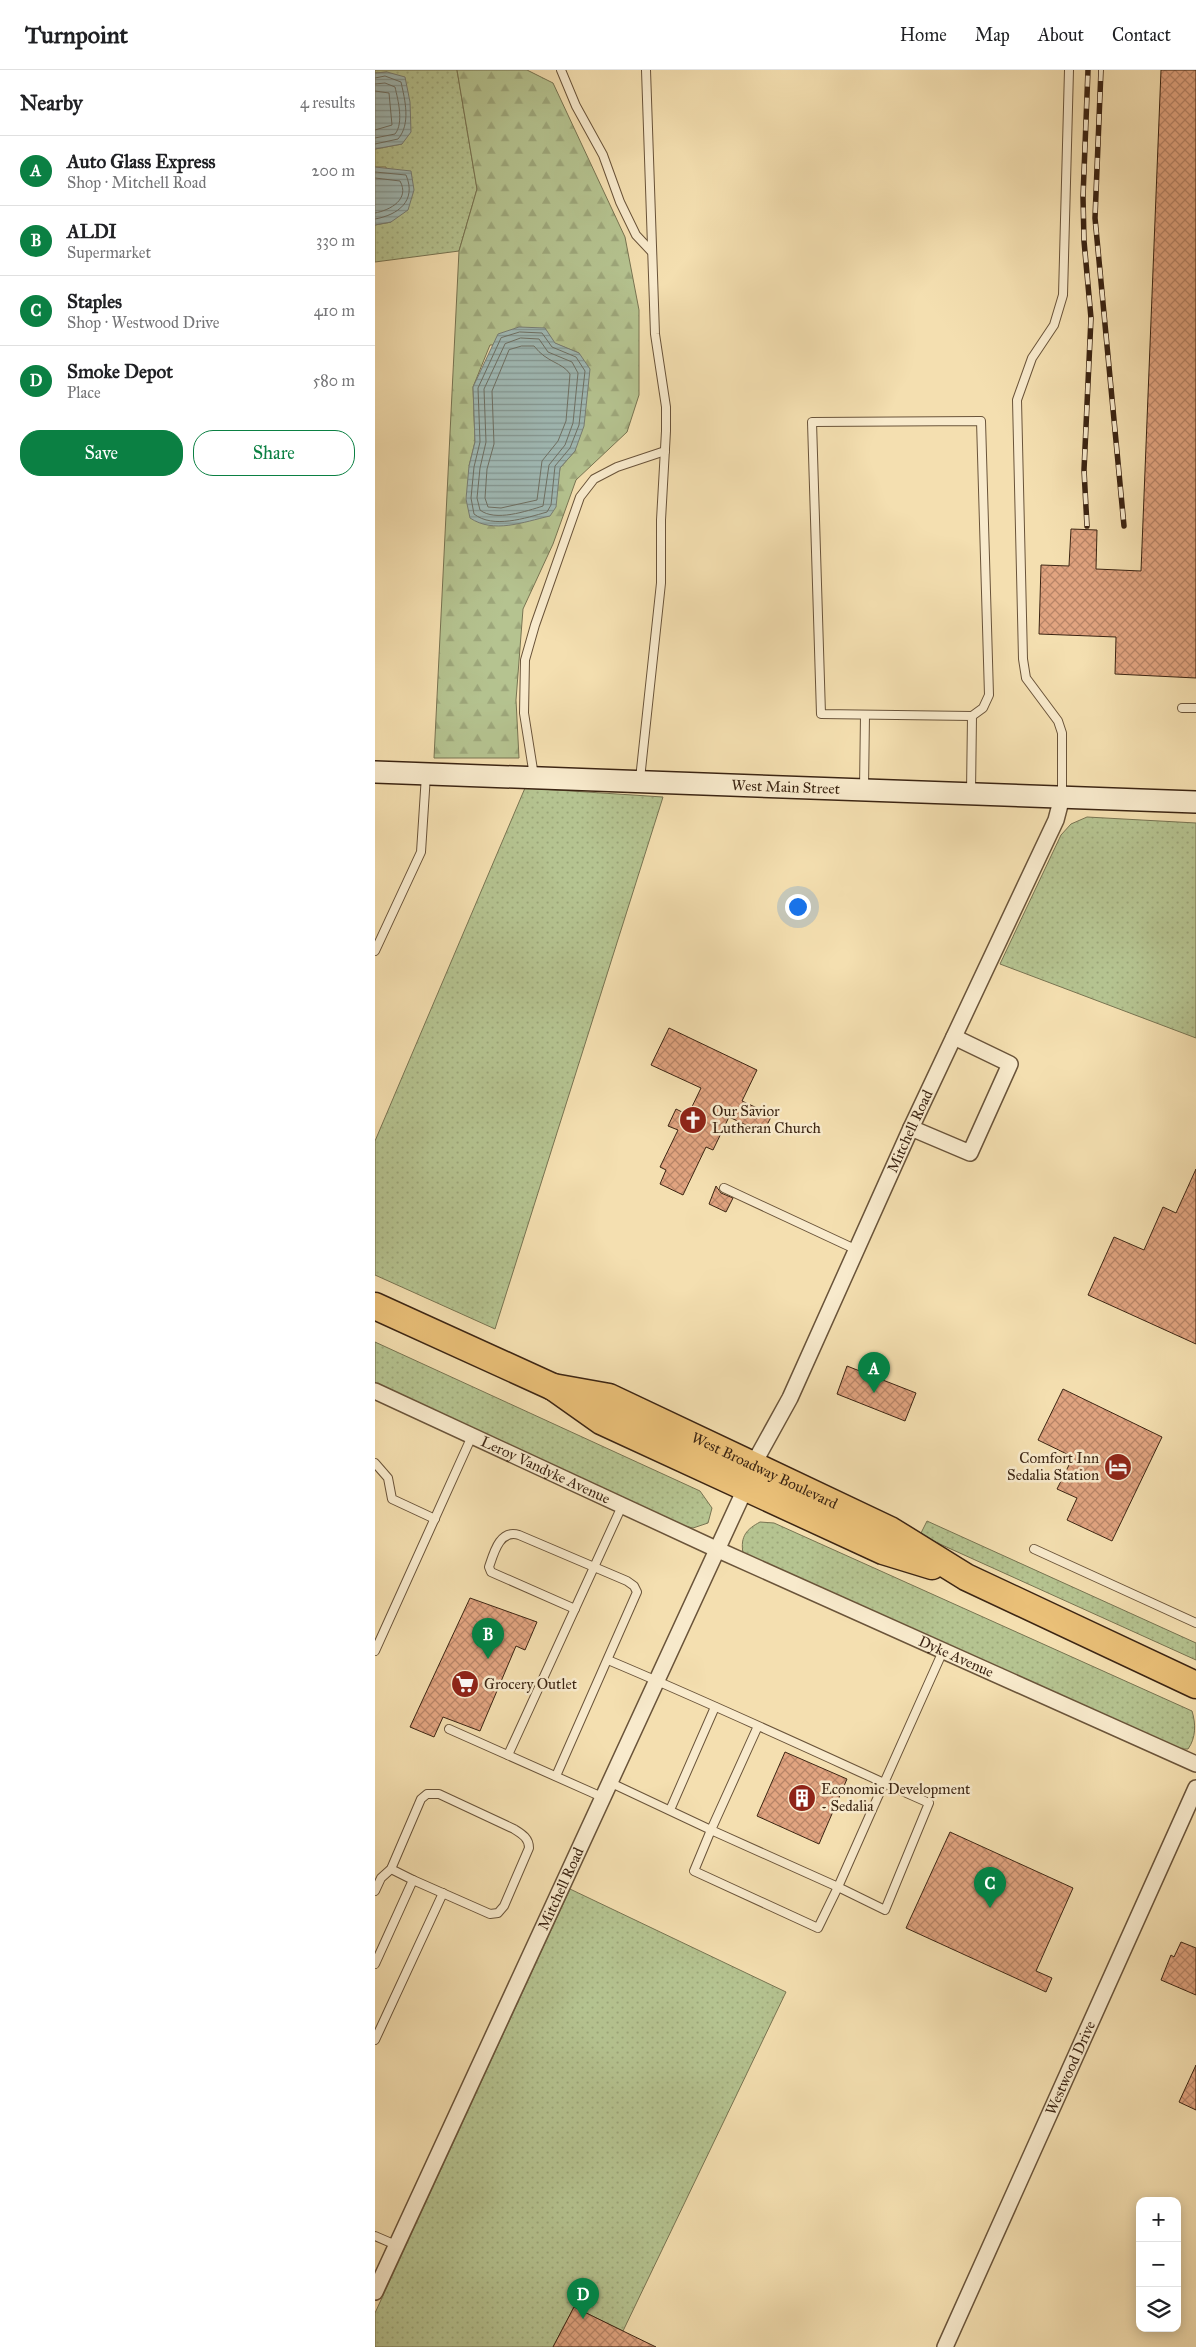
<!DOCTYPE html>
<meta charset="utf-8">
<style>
body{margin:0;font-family:"IM FELL Great Primer",serif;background:#f2f2f2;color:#202124}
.controls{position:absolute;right:15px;bottom:15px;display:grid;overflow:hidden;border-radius:10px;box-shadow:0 2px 12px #0003}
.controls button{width:45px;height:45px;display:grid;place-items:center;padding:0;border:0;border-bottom:1px solid #e0e0e0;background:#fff;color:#202124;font:25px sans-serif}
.you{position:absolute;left:422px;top:836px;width:18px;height:18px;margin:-12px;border:4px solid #fff;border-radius:50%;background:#1a73e8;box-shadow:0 0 0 8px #1a73e833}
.badge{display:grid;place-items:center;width:32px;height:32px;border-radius:50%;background:#0b8043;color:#fff;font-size:16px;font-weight:700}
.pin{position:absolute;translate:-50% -41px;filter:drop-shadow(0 1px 2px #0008)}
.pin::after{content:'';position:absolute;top:26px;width:18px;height:15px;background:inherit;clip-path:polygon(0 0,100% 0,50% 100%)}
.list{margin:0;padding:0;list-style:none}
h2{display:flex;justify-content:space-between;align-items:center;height:65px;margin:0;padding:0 20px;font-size:21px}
h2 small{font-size:16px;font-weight:400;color:#757577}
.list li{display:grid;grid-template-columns:32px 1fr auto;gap:15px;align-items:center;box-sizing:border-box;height:70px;padding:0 20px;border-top:1px solid #e0e0e0}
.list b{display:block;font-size:19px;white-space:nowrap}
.list p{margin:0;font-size:16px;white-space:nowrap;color:#757577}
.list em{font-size:16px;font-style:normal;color:#757577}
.actions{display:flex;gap:10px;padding:15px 20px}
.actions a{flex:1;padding:11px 0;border:1px solid #0b8043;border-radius:20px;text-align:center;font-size:18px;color:#0b8043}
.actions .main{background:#0b8043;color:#fff}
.icon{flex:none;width:28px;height:28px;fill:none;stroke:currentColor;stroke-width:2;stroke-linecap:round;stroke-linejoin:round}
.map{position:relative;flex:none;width:821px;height:2277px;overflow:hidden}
header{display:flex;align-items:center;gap:30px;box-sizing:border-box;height:70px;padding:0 25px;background:#fff;border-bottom:1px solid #e0e0e0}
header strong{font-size:24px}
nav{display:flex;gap:28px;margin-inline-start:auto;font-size:18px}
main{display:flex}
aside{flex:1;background:#fff}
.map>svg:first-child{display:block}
.grass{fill:url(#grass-dots);stroke:#787452}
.forest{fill:url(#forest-firs);stroke:#787452;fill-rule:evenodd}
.water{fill:url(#water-rules);stroke:#787e75}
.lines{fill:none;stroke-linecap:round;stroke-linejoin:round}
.shore{stroke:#6e7064;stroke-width:1}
.building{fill:url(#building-cross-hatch);stroke:#3c2513}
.service-casing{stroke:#6a543a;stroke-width:10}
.minor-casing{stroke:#6a543a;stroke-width:18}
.secondary-casing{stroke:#3c2513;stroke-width:24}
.trunk-casing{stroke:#3c2513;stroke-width:29}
.service{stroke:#f8eacc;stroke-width:8}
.minor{stroke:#f8eacc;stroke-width:15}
.secondary{stroke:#f8eacc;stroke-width:21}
.trunk{stroke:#eac078;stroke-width:26}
.rail-casing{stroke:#3c2513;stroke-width:5.5}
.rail{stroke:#f8eacc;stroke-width:4;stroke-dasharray:11;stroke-linecap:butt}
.labels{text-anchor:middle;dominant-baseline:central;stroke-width:5;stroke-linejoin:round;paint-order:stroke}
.street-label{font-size:15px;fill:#3c2513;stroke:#f8eacc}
.poi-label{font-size:15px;fill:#3c2513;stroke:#f8eacc;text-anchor:start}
</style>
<header>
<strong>Turnpoint</strong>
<nav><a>Home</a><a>Map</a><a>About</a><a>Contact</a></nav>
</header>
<main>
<aside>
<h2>Nearby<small>4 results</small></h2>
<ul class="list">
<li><span class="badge">A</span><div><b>Auto Glass Express</b><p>Shop · Mitchell Road</p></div><em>200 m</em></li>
<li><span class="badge">B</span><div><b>ALDI</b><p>Supermarket</p></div><em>330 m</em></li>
<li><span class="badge">C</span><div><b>Staples</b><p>Shop · Westwood Drive</p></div><em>410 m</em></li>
<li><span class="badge">D</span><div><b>Smoke Depot</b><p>Place</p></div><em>580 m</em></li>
</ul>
<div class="actions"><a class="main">Save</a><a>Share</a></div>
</aside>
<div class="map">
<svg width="821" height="2277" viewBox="0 0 821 2277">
<defs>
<pattern id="grass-dots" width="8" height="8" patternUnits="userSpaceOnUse" patternTransform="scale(1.25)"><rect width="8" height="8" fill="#b5c390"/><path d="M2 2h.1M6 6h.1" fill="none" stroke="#9da77b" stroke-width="1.8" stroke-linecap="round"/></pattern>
<pattern id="forest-firs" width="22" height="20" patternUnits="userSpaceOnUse" patternTransform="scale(1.25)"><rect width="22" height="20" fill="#b5c390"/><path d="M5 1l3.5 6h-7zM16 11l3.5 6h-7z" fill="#9da77b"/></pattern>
<pattern id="water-rules" width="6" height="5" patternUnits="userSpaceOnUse" patternTransform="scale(1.25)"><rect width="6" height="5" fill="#a0bab6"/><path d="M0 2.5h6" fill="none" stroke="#849793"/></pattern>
<pattern id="building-cross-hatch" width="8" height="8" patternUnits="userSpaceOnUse" patternTransform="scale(1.25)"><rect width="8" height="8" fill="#e1a480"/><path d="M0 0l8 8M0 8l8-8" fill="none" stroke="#b88568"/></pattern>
</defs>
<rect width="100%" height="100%" fill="#f4dfb0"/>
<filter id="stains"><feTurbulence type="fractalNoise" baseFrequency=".004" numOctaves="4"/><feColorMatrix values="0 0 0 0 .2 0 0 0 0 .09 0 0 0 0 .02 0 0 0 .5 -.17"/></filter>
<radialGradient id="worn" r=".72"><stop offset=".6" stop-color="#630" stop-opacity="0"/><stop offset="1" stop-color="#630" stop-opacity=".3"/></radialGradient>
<g class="grass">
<path d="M 0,0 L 82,0 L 102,119 L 84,181 L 0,192 L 0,155 L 16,152 L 11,97 L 0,97 L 0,79 L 27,74 L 12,2 L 0,3 Z"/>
<path d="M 150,718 L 288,727 L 120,1259 L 0,1205 L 0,1071 Z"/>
<path d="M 712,747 L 821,753 L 821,968 L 625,894 L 686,765 L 696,754 Z"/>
<path d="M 0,1272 L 325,1421 L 337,1438 L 333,1453 L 318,1458 L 301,1454 L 0,1316 Z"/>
<path d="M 552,1451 L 821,1573 L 821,1590 L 545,1465 Z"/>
<path d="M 385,1452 L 399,1453 L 817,1641 C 821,1654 821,1668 813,1679 L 795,1679 L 368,1483 C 365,1466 372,1459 385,1452 Z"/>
<path d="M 195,1819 L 411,1922 L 248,2261 L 199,2237 L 178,2277 L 0,2277 L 0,2243 Z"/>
</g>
<path class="forest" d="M 82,0 L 152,0 L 178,13 L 250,167 L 264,240 L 264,325 L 252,362 L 201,410 L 178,474 L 148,539 L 141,630 L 144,688 L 59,688 L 84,181 L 102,119 ZM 179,273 L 204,283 L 200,381 L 185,398 L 182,416 L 94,396 L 100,372 L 98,317 L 115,275 Z"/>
<g class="water">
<path d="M 12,2 L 30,7 L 35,32 L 36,62 L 27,74 L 0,79 L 0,3 Z"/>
<path d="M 0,97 L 36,101 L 39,120 L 33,140 L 16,152 L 0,155 Z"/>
<path d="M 144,257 L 170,258 L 180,273 L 204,283 L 215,299 L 209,356 L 200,381 L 185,398 L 181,437 L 175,446 C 148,452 119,464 95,448 L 91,429 L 94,396 L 100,372 L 98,317 L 123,264 Z"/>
</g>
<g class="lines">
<g class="shore">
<path d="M 0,8 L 10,6 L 26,12 C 30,30 36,54 23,69 L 0,74"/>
<path d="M 0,14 L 10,13 L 20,17 C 23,30 29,53 20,64 L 0,68"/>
<path d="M 0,21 L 14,23 L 17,55 L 0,60"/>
<path d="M 0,102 L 31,105 C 42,131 23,145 0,149"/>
<path d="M 0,108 L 25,111 C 35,129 16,140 0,143"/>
<path d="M 145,262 L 167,263 L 177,277 L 201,287 L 210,301 L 204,355 L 195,378 L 180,396 L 176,435 L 172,442 C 151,448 118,459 99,444 L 96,428 L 99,397 L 105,372 L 103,318 L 126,268 Z"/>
<path d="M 146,268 L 164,269 L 173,282 L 197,292 L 203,303 L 198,353 L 190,375 L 174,395 L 168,436 C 152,441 120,452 105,440 L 102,428 L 105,398 L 111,372 L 109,319 L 130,274 Z"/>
<path d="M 147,276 L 159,276 C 172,293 187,292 195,304 L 191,351 L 183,371 L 167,391 L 162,430 L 126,438 L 113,437 L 110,428 L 112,399 L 119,374 L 117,321 L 134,280 Z"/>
</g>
</g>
<g class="building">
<path d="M 786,0 L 821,0 L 821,608 L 740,604 L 741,567 L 664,564 L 666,495 L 694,496 L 696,459 L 722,460 L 721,499 L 766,501 Z"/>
<path d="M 294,958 L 382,1000 L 367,1031 L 397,1045 L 388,1063 L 354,1047 L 338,1080 L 331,1077 L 308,1125 L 285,1114 L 291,1100 L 285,1097 L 303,1060 L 293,1056 L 301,1039 L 313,1045 L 326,1018 L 276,995 Z"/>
<path d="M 821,1099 L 821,1274 L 713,1225 L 739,1167 L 769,1180 L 788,1137 L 801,1143 Z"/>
<path d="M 341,1116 L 346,1123 L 358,1128 L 351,1142 L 334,1134 Z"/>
<path d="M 472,1296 L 541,1323 L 530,1351 L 462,1324 Z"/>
<path d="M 688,1319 L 787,1367 L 737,1471 L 692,1450 L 702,1428 L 682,1419 L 698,1387 L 663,1370 Z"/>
<path d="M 95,1528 L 162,1552 L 150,1580 L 141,1576 L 105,1661 L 68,1647 L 59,1667 L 35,1657 Z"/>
<path d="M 410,1682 L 472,1709 L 444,1774 L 382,1746 Z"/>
<path d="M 575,1762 L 698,1818 L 661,1901 L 677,1908 L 671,1922 L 531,1858 Z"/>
<path d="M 806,1872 L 821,1878 L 821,1925 L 786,1910 L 796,1885 L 799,1887 Z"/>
<path d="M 821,1995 L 821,2040 L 804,2032 Z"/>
<path d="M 199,2237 L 248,2261 L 281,2277 L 178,2277 Z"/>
</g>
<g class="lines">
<g class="service-casing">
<g id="service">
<path d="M 186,0 L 201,36 L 228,85 L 245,132 L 261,165 L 276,181"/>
<path d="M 807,638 L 821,638"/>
<path d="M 159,706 L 149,643 L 150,590 L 160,555 L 205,427 L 219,409 L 242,397 L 290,381"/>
<path d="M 265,709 L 286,513 L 286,450 L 291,361 L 291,337 L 280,264 L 271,0"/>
<path d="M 489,718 L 490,645"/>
<path d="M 596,722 L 597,646 L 608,638 L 614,625 L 606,351 L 437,352 L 446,644 L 597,646"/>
<path d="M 687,725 L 687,663 L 683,651 L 651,608 L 648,589 L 642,330 L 657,288 L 679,255 L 688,225 L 694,0"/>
<path d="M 0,881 L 46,782 L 51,705"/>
<path d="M 349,1118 L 482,1180"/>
<path d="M 0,1393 L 13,1408 L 17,1429 L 60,1449"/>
<path d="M 659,1479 L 821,1553"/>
<path d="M 0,1581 L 97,1366"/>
<path d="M 233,1590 C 326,1629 417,1671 509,1713 L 463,1817 L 336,1760 L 383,1656"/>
<path d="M 74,1659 L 227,1727"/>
<path d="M 133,1685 L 247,1436"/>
<path d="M 181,1706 L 262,1522 L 259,1516 L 252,1511 L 144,1465 C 125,1459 119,1482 114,1497 L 116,1502 L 200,1539"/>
<path d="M 234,1712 L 336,1760 L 319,1801 L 443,1858 L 463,1817 L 510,1840 L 554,1733 L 509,1713 L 568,1581"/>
<path d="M 295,1740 L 340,1637"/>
<path d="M 16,1799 L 38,1810"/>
<path d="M 0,1821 L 6,1808 L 16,1799 L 46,1729 L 52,1724 L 64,1724 L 139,1759 C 147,1764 154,1768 154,1778 L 129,1836 L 123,1843 L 115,1844 L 38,1810 L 0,1894"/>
<path d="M 0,1970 L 68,1823"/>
<path d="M 0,2166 L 21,2175"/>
</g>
</g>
<g class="minor-casing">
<g id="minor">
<path d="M 536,1058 L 595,1083 L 635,994 L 579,967"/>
<path id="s1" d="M 0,1321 L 341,1479 L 821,1694"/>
<path id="s2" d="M 378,1395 L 415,1328 L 536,1058 L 681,750 L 687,727"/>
<path id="s3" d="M 0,2222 L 371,1417"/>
<path id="s4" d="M 570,2277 L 821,1718"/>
</g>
</g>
<g class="secondary-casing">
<g id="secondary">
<path id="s5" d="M 0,702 L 821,732"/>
</g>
</g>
<g class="trunk-casing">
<g id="trunk">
<path d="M 0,1236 L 178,1317 L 226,1351 L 508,1481 L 557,1496"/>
<path id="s6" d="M 178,1317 L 234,1327 L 515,1460 L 591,1507 L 821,1615"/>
</g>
</g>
<use href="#service" class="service"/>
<use href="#minor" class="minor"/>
<use href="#secondary" class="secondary"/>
<use href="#trunk" class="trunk"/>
<g class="rail-casing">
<g id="rail">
<path d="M 726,0 L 720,148 L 749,456"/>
<path d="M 712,456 L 709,400 L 716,248 L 709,171 L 708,127 L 713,0"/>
</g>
</g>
<use href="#rail" class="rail"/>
</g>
<defs>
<g id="church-disc" transform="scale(1.4375)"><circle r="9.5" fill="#8f2418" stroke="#f8eacc"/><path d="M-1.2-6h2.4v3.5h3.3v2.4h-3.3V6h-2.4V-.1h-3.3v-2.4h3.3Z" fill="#fff"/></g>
<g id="hotel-disc" transform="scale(1.4375)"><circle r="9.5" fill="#8f2418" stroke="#f8eacc"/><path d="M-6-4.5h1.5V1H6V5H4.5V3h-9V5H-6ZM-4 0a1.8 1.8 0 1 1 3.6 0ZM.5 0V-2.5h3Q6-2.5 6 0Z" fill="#fff"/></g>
<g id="supermarket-disc" transform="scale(1.4375)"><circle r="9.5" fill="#8f2418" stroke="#f8eacc"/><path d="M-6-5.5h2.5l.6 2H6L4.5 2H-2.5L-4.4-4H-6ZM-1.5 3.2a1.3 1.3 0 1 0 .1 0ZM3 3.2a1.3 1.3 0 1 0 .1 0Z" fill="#fff"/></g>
<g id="building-disc" transform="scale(1.4375)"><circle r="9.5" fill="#8f2418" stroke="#f8eacc"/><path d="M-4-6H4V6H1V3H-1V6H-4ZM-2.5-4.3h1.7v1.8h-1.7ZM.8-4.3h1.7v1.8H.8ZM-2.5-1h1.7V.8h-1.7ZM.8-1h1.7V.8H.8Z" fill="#fff"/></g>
</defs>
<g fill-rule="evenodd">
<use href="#church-disc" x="318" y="1050"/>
<use href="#hotel-disc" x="743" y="1397"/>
<use href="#supermarket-disc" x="90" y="1614"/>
<use href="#building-disc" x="427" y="1728"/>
</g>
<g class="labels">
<g class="street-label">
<text stroke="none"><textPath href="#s5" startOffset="411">West Main Street</textPath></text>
<text stroke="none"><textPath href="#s2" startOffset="369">Mitchell Road</textPath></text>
<text stroke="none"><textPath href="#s1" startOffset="188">Leroy Vandyke Avenue</textPath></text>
<text stroke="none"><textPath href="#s6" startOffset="229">West Broadway Boulevard</textPath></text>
<text stroke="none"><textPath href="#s1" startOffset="639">Dyke Avenue</textPath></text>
<text stroke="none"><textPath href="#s3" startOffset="444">Mitchell Road</textPath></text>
<text stroke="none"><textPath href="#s4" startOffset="306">Westwood Drive</textPath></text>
</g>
<g class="poi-label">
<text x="337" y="1041">Our Savior<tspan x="337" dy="17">Lutheran Church</tspan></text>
<text x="724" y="1388" text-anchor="end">Comfort Inn<tspan x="724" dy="17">Sedalia Station</tspan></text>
<text x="109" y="1614">Grocery Outlet</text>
<text x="446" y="1719">Economic Development<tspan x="446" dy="17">- Sedalia</tspan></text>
</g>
</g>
<rect width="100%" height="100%" filter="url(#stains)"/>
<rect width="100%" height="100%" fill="url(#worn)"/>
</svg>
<div class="controls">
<button>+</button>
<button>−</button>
<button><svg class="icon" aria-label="layers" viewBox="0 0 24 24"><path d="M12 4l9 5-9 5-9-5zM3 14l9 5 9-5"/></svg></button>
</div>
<div class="you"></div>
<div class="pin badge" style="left:499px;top:1323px">A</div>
<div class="pin badge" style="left:113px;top:1589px">B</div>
<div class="pin badge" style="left:615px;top:1838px">C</div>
<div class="pin badge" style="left:208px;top:2249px">D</div>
</div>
</main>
